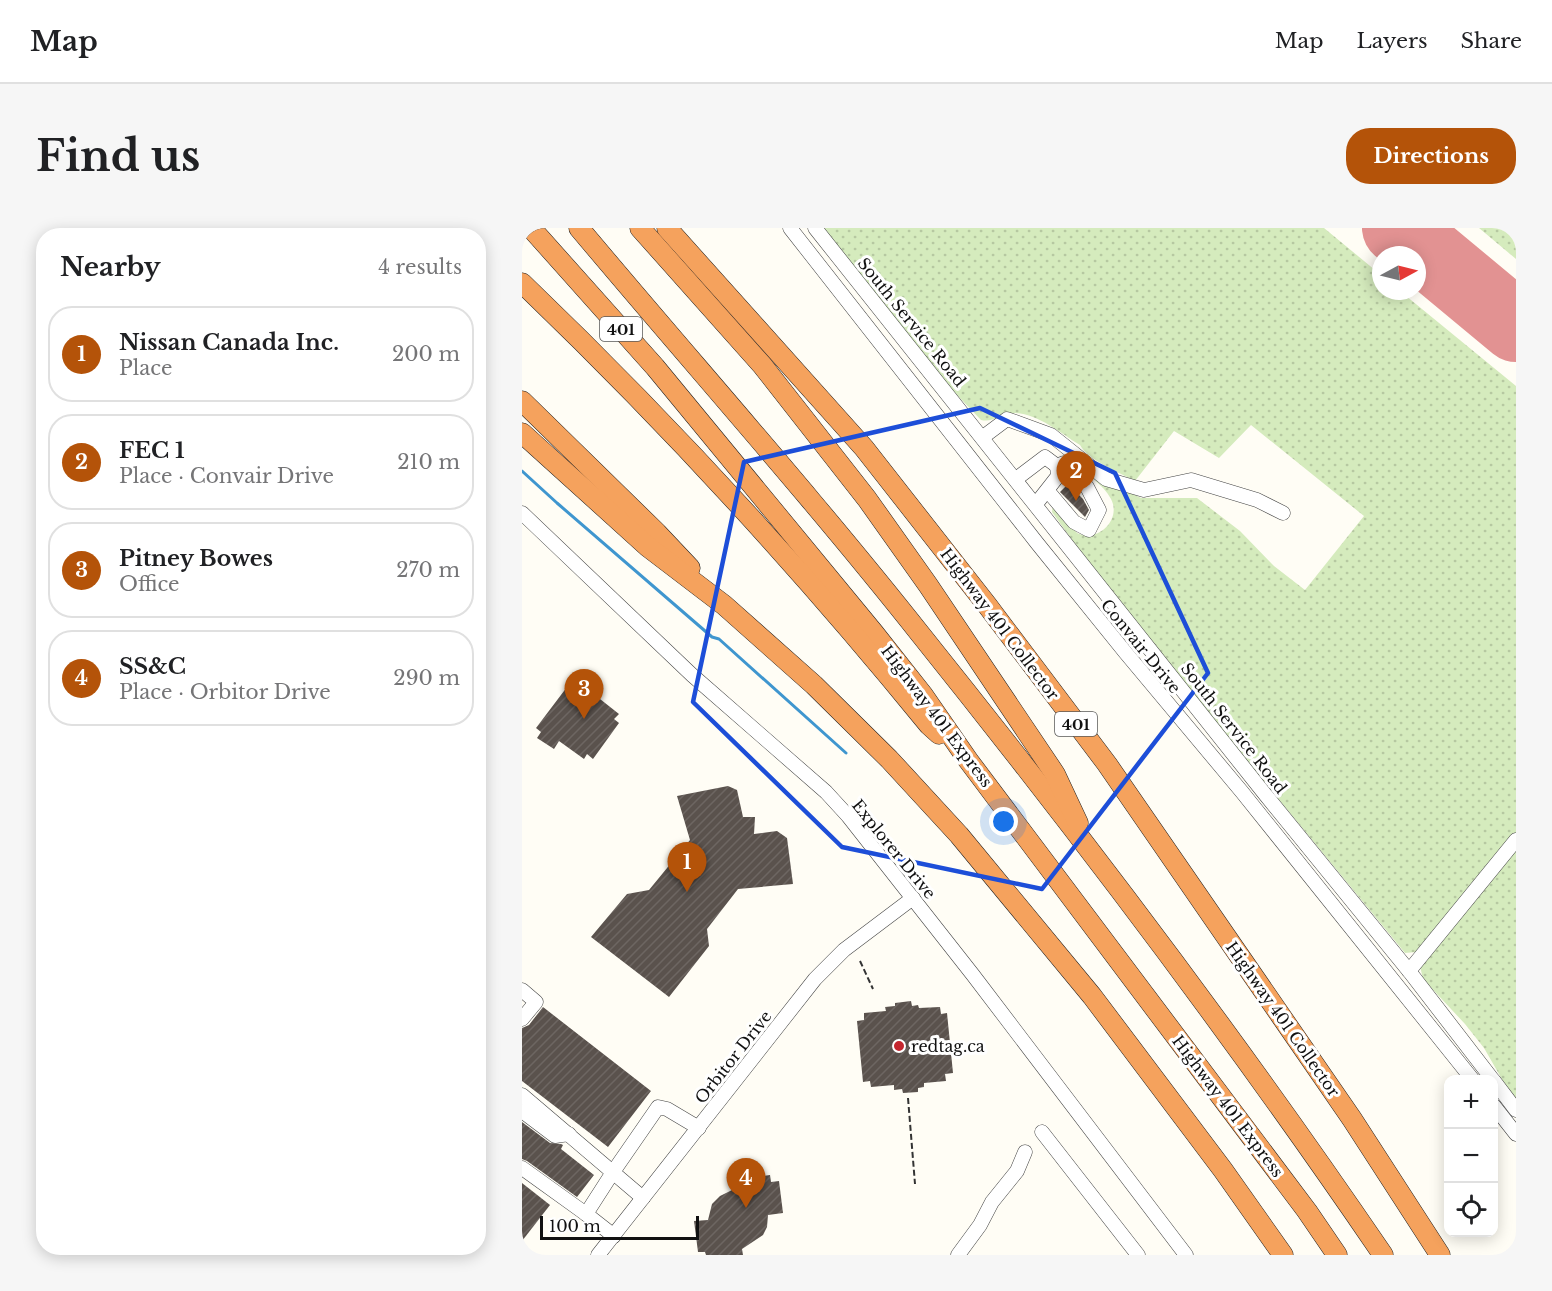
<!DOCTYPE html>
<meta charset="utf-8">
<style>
body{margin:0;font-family:"Libre Baskerville",serif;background:#f6f6f6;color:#202124}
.controls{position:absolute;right:18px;bottom:18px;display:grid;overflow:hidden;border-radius:12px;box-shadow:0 3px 15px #0003}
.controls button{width:54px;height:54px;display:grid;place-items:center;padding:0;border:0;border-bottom:2px solid #e0e0e0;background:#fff;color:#202124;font:30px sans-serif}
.compass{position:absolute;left:850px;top:18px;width:54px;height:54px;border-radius:50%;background:#fff;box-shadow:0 3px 15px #0003;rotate:83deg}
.scale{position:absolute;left:18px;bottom:15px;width:159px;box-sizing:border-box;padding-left:6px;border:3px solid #111;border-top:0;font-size:16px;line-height:21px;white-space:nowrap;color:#111;-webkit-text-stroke:4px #fff;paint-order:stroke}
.you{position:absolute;left:482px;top:594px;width:21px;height:21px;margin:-15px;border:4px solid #fff;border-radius:50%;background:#1a73e8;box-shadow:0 0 0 9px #1a73e833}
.badge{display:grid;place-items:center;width:39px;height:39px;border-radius:50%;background:#b45309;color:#fff;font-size:20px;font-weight:700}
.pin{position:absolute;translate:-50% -50px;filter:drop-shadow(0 2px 3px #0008)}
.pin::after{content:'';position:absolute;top:32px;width:21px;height:18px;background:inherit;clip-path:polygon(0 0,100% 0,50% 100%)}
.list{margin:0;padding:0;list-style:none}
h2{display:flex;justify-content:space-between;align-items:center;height:78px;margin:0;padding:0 24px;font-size:26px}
h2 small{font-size:20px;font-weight:400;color:#757577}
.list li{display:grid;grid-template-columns:39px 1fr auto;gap:18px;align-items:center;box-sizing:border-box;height:96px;margin:0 12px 12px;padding:0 12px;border:2px solid #e0e0e0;border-radius:24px}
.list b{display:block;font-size:22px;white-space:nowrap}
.list p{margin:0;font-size:20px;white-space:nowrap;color:#757577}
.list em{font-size:20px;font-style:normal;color:#757577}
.icon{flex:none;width:33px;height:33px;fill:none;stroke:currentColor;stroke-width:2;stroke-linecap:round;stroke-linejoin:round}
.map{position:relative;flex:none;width:994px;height:1027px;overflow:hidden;border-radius:24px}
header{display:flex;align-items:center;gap:36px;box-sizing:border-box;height:84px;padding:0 30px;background:#fff;border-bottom:2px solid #e0e0e0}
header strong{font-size:28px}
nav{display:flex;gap:33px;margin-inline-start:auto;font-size:21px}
.intro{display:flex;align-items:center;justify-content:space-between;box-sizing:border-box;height:144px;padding:0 36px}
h1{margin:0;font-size:42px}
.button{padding:15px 27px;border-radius:24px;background:#b45309;color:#fff;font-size:21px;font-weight:700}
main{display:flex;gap:36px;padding:0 36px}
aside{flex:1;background:#fff;border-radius:24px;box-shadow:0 3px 15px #0003}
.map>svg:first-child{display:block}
.grass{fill:url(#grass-dots)}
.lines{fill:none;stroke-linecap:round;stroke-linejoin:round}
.stream{stroke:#3f96cf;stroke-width:3}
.taxiway{stroke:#e29292;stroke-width:28}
.runway{stroke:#e29292;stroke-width:72}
.building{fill:url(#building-hatch)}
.minor-casing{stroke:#444;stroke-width:15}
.highway-casing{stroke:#222;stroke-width:21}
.path{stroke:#333;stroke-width:2;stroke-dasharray:6 3;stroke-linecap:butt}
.minor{stroke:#fff;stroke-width:14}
.highway{stroke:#f5a25d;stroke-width:20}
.marked{fill:none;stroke:#1d4ed8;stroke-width:4.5;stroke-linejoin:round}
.poi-dot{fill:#c4262e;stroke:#fff;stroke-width:2}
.labels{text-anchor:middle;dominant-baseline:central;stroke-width:6;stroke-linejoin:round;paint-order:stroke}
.shield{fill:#fff;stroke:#585858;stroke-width:1.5}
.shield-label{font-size:15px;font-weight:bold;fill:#111}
.street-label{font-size:16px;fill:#111;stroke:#fff}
.poi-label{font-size:16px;fill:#111;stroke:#fff;text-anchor:start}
</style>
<header>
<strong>Map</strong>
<nav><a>Map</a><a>Layers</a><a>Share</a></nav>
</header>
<div class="intro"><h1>Find us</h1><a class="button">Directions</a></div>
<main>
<aside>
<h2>Nearby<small>4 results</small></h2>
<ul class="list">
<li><span class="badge">1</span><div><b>Nissan Canada Inc.</b><p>Place</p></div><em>200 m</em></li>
<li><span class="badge">2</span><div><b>FEC 1</b><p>Place · Convair Drive</p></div><em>210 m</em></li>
<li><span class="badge">3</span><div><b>Pitney Bowes</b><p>Office</p></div><em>270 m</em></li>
<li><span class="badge">4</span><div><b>SS&amp;C</b><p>Place · Orbitor Drive</p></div><em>290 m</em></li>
</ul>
</aside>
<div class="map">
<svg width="994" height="1027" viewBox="0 0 994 1027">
<defs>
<pattern id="grass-dots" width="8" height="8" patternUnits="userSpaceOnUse" patternTransform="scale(1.5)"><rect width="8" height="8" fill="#d5ebbd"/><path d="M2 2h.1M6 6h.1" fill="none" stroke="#b6c8a1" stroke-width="1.8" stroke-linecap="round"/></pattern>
<pattern id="building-hatch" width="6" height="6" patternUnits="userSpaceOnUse" patternTransform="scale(1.5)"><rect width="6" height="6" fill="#5a524d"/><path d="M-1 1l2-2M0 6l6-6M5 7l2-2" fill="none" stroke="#6d6662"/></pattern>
</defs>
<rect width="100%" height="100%" fill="#fffdf5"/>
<g class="grass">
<path d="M 301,0 L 802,0 L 859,47 L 859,63 L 878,63 L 994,158 L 994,604 L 894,724 L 883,725 L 698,500 L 553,316 L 530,284 L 531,276 L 555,305 C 575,315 600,292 589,271 C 581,256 564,246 552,235 L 558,234 L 603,262 L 619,270 L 675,270 L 718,303 L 752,338 L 783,362 L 842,288 L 729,197 L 697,230 L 652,203 L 613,253 C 598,245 566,232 558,217 C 538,205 514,184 490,185 C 478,186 471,195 459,192 L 411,142 Z"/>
<path d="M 957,0 L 994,0 L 994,31 Z"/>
<path d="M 994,618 L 994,870 L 981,853 L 962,820 L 943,796 L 901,751 L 898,738 Z"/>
</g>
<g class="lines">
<path class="stream" d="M 0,243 L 35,275 L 190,409 L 197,411 L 324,525"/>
<path class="taxiway" d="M 897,0 L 973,80"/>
<path class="runway" d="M 876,0 L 994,98"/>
</g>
<g class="building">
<path d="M 546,256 L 561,271 L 567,282 L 563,289 L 538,264 Z"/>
<path d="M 57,454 L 68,457 L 78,471 L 97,486 L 92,491 L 97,495 L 71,531 L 65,526 L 62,531 L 37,513 L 32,521 L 15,510 L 19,504 L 14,500 L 45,459 L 49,455 Z"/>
<path d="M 206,558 L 215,562 L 221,589 L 233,589 L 232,606 L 255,603 L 265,610 L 271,656 L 216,661 L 185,701 L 187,718 L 147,769 L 69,709 L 105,666 L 127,662 L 168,612 L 155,568 Z"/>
<path d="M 389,773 L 390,778 L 396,777 L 397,780 L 418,779 L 419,786 L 425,785 L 431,845 L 423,846 L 424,853 L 402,855 L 402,859 L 396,860 L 396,864 L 381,865 L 380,861 L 372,862 L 372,857 L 349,859 L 348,853 L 341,854 L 335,793 L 342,792 L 342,785 L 364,783 L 363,779 L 373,778 L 373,775 Z"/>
<path d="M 21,779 L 129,863 L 86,919 L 0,853 L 0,800 L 7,797 Z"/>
<path d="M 0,894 L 28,915 L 39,916 L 41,917 L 39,921 L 72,947 L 55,969 L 5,933 L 0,931 Z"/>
<path d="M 240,939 L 241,948 L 248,947 L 249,954 L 257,953 L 261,985 L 246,987 L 245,999 L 241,1007 L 220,1021 L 221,1027 L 184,1027 L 183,1024 L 176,1024 L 172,993 L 186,992 L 190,976 L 198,968 L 212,961 L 210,943 Z"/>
<path d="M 0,955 L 28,977 L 0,1013 Z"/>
</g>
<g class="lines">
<g class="minor-casing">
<g id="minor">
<path d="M 268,0 L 515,315 L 603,424 L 720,564 L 951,852"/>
<path d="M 293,0 L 742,565 L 887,743 L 971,852"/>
<path d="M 461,209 L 485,191 L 529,207 L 584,251 L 622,262 L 669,252 L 735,272 L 761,285"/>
<path d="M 494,251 L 523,229 L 535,238 L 542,235"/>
<path d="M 514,276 L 536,248 L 535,238 L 565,259 L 577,282 L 567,302 L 552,294 L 525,262"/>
<path d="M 0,285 L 170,447 L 304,564 L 326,588 L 451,747 L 664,1027"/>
<path d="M 887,743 L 994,612"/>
<path d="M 0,762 L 14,774 L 0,791"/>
<path d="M 972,853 L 994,882"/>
<path d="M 0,867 L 121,970"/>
<path d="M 972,878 L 994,906"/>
<path d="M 0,883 L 33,908 L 47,906"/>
<path d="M 520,904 L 616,1027"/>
<path d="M 0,940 L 64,986"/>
<path d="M 92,1008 L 64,986 L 91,944 L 136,879 L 145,881 L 177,900"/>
<path d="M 76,1027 L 293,751 L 322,722 L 391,670"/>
<path d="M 436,1027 L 458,997 L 470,974 L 495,943 L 503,924"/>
</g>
</g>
<g class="highway-casing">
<g id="highway">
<path d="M 9,0 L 133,139 L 352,405 L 401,467 L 446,532 L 785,983 L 815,1027"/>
<path d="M 57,0 C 171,136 289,268 399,407 C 560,608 716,814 861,1027"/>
<path d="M 118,0 L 240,137 L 345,271 L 406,357 L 533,546 L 556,595"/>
<path d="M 145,0 L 342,220 L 465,377 L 585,536 L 830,891 L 918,1027"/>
<path d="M 0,55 C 145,194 280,341 407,497 L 417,506"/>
<path d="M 0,173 L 135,305 L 168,340"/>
<path d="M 0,205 L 126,319 L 202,377 L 292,457 L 367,531 L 437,607 L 570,768 L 701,942 L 761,1027"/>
</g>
</g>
<g class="path">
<path d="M 338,733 L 351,761"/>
<path d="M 386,870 L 393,956"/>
</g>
<use href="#minor" class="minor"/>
<use href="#highway" class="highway"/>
</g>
<path class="marked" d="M 458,180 L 593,245 L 686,445 L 520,661 L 320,619 L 171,474 L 222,234 Z"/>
<circle class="poi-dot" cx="377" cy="818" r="6"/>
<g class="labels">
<g class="shield">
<rect x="78" y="89" width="42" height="24" rx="4.5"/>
<rect x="533" y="484" width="42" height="24" rx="4.5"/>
</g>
<g class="shield-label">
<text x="99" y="101">401</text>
<text x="554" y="496">401</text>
</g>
<g class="street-label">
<text transform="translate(390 94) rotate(51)">South Service Road</text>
<text transform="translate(478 396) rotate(53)">Highway 401 Collector</text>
<text transform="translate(619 418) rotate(51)">Convair Drive</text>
<text transform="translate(415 488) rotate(53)">Highway 401 Express</text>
<text transform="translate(712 500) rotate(52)">South Service Road</text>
<text transform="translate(372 621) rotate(51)">Explorer Drive</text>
<text transform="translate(761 791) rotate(55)">Highway 401 Collector</text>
<text transform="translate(211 829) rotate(-52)">Orbitor Drive</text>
<text transform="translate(706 878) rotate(53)">Highway 401 Express</text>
</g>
<g class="poi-label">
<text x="389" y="818">redtag.ca</text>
</g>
</g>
</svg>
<div class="controls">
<button>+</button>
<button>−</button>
<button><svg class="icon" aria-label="locate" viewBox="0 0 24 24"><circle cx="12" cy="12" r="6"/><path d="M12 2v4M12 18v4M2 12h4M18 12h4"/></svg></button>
</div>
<svg class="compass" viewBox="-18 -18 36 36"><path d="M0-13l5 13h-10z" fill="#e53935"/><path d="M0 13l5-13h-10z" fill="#757577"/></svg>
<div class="scale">100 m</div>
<div class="you"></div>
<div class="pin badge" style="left:165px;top:664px">1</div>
<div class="pin badge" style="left:554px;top:273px">2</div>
<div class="pin badge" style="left:62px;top:491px">3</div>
<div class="pin badge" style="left:224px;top:980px">4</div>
</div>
</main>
